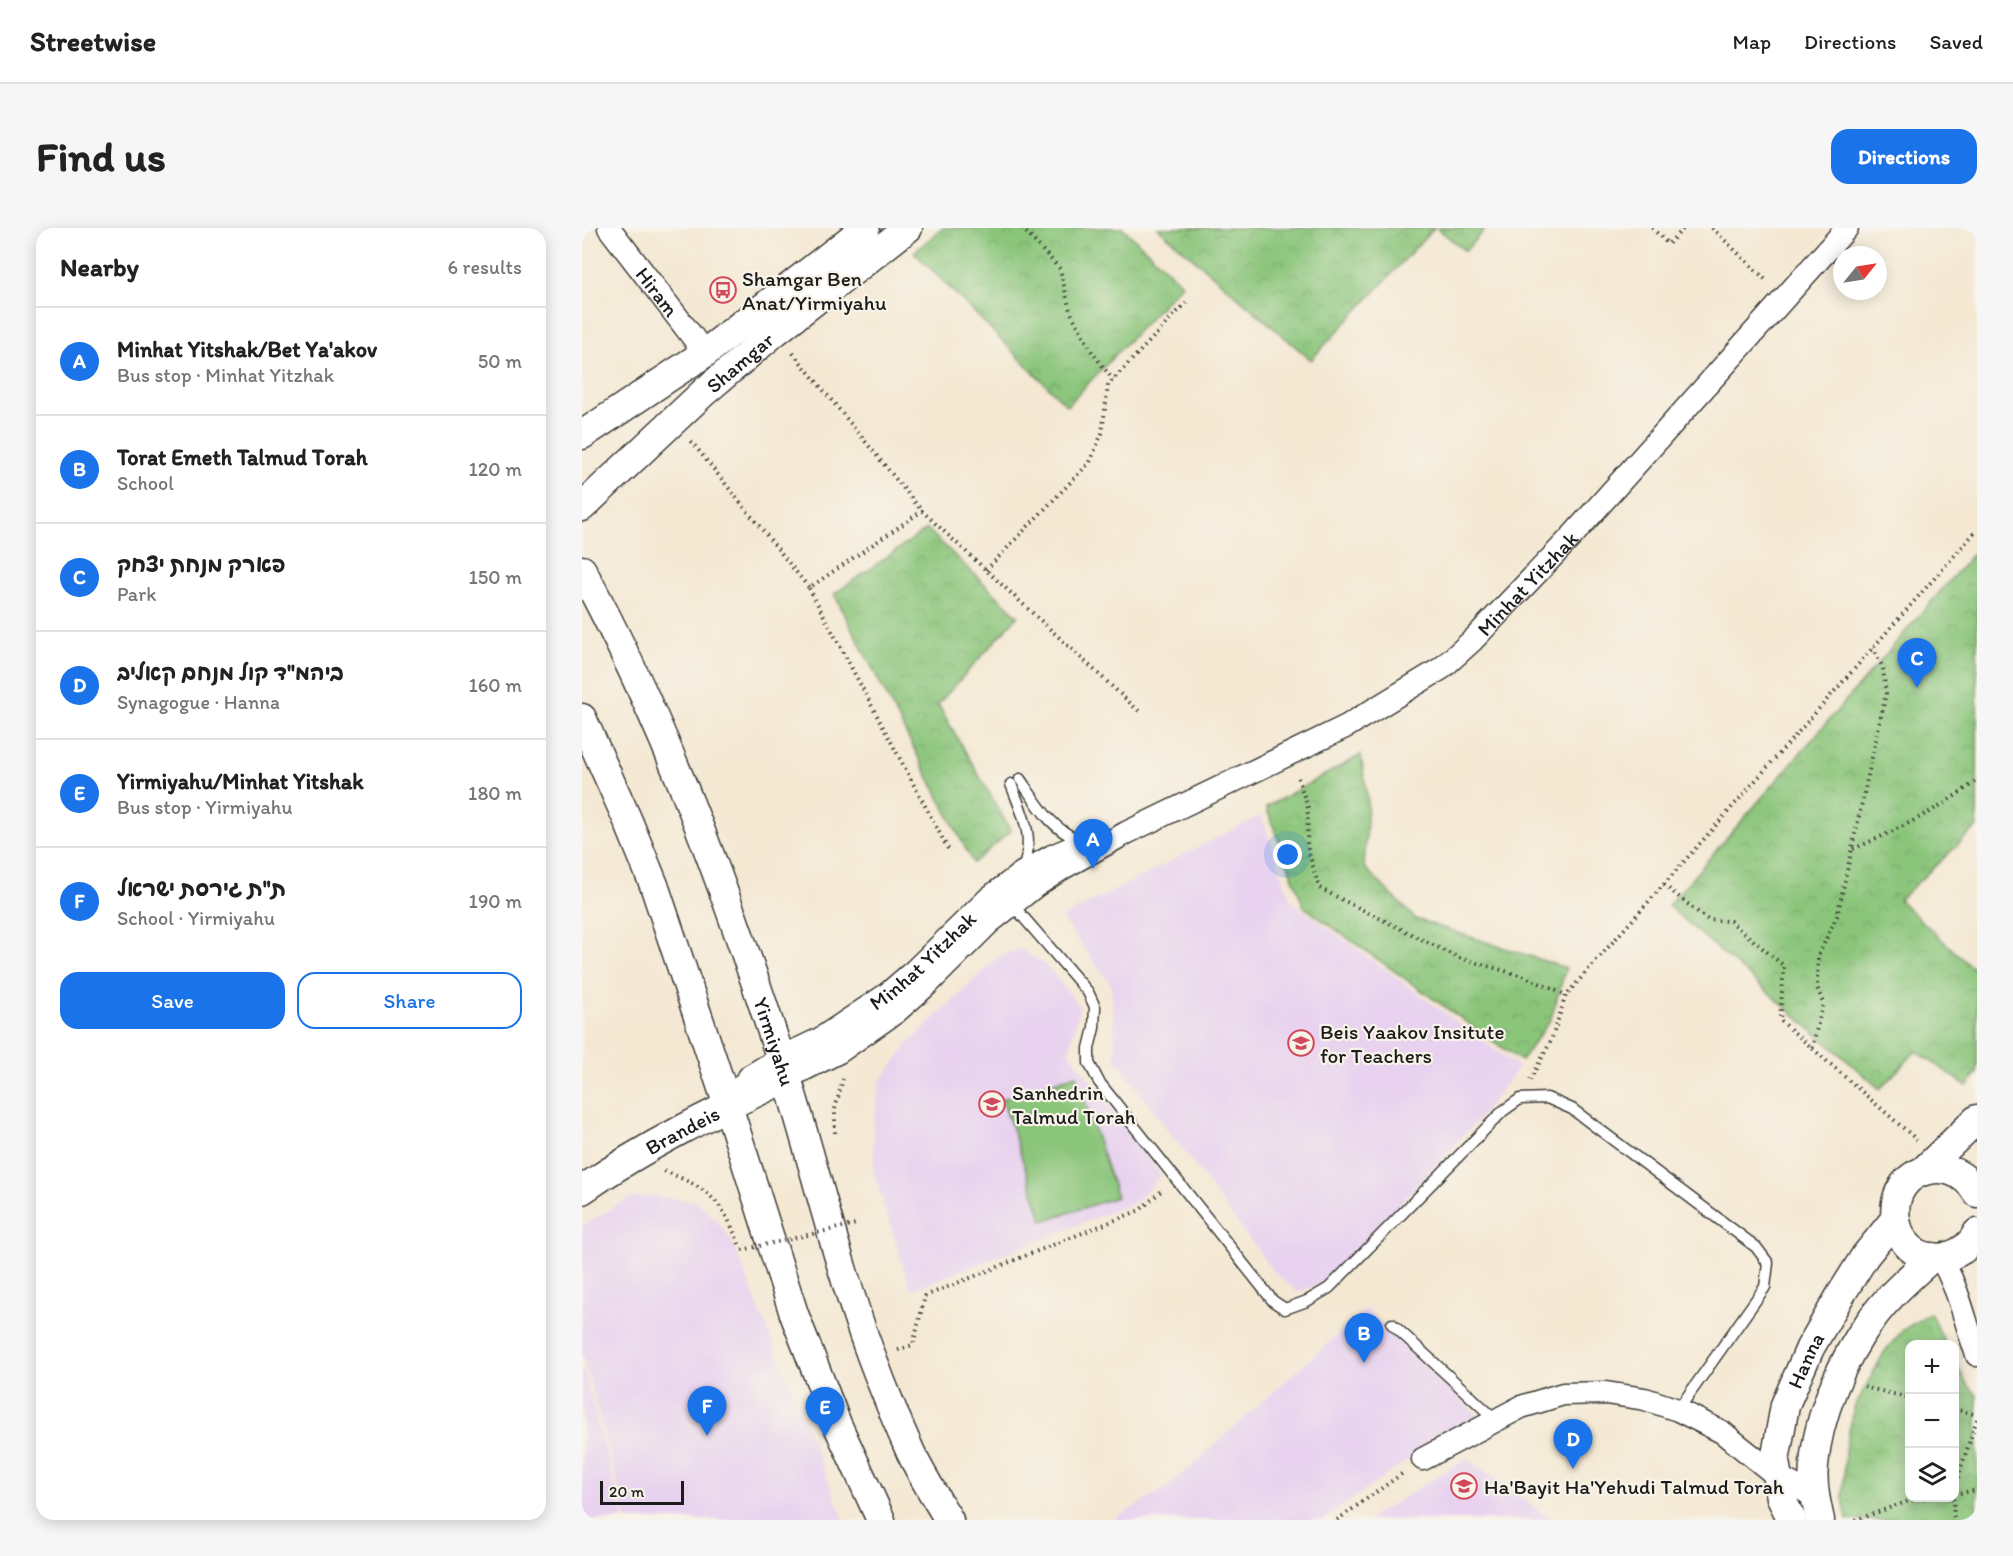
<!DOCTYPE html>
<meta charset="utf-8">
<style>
body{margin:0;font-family:Itim,"Playpen Sans Hebrew",sans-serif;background:#f6f6f6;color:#222}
.controls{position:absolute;right:18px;bottom:18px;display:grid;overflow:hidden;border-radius:12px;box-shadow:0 3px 15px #0003}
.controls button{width:54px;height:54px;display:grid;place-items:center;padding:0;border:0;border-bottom:2px solid #e0e0e0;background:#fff;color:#222;font:30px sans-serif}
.compass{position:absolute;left:1251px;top:18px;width:54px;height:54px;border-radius:50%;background:#fff;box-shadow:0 3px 15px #0003;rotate:60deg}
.scale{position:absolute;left:18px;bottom:15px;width:84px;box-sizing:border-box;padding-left:6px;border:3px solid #1c1c1c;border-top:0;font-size:16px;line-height:21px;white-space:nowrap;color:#1c1c1c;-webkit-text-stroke:4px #f7f3e8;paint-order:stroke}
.you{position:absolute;left:706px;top:627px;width:21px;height:21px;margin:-15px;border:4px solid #fff;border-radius:50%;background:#1a73e8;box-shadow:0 0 0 9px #1a73e833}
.badge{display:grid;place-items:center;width:39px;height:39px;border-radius:50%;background:#1a73e8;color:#fff;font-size:20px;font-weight:700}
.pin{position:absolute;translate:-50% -50px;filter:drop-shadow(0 2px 3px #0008)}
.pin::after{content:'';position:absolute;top:32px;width:21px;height:18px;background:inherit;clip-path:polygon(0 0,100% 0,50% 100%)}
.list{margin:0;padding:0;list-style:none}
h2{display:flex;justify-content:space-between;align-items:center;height:78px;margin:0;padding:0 24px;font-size:26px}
h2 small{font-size:20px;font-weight:400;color:#767676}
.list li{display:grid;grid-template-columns:39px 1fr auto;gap:18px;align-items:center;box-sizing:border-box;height:108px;padding:0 24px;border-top:2px solid #e0e0e0}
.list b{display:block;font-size:22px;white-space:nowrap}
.list p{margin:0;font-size:20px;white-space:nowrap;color:#767676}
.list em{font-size:20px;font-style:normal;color:#767676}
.actions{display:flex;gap:12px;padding:18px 24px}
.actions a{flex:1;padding:14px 0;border:2px solid #1a73e8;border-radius:18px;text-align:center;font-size:21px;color:#1a73e8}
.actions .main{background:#1a73e8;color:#fff}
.icon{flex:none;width:33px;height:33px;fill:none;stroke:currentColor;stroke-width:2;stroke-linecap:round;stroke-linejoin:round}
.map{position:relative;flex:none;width:1395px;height:1292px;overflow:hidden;border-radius:18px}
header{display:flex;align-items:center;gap:36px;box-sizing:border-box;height:84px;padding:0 30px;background:#fff;border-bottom:2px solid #e0e0e0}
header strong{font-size:28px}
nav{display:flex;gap:33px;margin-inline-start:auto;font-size:21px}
.intro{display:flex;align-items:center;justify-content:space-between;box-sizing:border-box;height:144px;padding:0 36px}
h1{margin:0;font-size:42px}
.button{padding:15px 27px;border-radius:18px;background:#1a73e8;color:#fff;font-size:21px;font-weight:700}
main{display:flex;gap:36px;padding:0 36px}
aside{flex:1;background:#fff;border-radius:18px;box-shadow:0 3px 15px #0003}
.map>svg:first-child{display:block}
.built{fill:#e8d2ef}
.park{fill:url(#park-crowns);stroke:#53704b;stroke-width:1.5}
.pitch{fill:#8ac57a;stroke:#53704b;stroke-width:1.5}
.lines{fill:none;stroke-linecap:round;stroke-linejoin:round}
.service-casing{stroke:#3c3b37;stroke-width:13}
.minor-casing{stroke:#3c3b37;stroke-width:25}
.tertiary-casing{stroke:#3c3b37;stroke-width:31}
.path{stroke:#3c3b37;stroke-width:4;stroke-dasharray:1.5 4.5;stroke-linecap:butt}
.service{stroke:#fff;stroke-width:10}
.minor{stroke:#fff;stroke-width:22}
.tertiary{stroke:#fff;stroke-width:28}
.path-bridge{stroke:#3c3b37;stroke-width:4;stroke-dasharray:1.5 4.5;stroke-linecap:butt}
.labels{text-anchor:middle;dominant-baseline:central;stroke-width:4.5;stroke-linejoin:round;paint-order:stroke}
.poi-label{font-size:21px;fill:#1c1c1c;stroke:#f7f3e8;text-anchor:start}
.street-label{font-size:21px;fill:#1c1c1c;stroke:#f7f3e8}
</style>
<header>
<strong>Streetwise</strong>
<nav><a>Map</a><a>Directions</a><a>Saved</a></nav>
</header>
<div class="intro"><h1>Find us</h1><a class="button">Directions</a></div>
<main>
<aside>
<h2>Nearby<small>6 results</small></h2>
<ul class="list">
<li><span class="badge">A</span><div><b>Minhat Yitshak/Bet Ya'akov</b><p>Bus stop · Minhat Yitzhak</p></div><em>50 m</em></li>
<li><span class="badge">B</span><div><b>Torat Emeth Talmud Torah</b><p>School</p></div><em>120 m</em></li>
<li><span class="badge">C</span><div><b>פארק מנחת יצחק</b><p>Park</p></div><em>150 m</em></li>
<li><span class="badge">D</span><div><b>ביהמ&quot;ד קול מנחם קאליב</b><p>Synagogue · Hanna</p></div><em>160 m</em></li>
<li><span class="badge">E</span><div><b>Yirmiyahu/Minhat Yitshak</b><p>Bus stop · Yirmiyahu</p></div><em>180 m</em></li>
<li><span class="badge">F</span><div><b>ת&quot;ת גירסת ישראל</b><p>School · Yirmiyahu</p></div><em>190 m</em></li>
</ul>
<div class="actions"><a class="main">Save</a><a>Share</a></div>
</aside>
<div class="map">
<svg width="1395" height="1292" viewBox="0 0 1395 1292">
<defs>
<pattern id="park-crowns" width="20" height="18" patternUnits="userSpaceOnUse" patternTransform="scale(1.5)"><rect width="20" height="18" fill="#8ac57a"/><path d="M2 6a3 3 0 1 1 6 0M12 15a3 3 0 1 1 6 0" fill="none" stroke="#76a969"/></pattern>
</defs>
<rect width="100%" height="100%" fill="#f7f3e8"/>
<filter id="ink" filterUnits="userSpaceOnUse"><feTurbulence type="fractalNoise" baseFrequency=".0167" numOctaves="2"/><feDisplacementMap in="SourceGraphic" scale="12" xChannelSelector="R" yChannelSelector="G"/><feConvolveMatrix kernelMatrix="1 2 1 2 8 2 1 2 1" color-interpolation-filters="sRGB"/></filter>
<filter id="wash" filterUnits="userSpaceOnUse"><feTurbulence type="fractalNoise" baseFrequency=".008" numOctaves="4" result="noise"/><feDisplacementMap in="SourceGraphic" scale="24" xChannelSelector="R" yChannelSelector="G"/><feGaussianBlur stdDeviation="1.35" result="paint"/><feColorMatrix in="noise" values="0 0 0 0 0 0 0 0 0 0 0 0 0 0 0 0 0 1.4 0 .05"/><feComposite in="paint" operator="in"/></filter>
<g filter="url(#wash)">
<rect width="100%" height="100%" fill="#f4e8d3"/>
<g class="built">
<path d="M 679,587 L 709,673 L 937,839 L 895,893 L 744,1054 L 715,1064 L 691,1043 L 534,832 L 529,756 L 479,690 Z"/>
<path d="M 438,721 L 465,738 L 498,779 L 487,824 L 579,947 L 554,974 L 329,1062 L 292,946 L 291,898 L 298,854 L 327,815 L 417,728 Z"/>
<path d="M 75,968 L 115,974 L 134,992 L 149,1011 L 262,1292 L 45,1292 L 0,1125 L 0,998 L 47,970 Z"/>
<path d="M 784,1081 L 898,1190 L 823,1234 L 741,1292 L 530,1292 L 583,1261 Z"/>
<path d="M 0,1136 L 42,1292 L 0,1292 Z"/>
<path d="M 885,1230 L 970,1292 L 786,1292 L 796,1285 Z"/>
</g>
<g class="park">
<path d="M 361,0 L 541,0 L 600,56 L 485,178 L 332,24 Z"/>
<path d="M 576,0 L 852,0 L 729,132 Z"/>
<path d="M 855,0 L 904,0 L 883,23 Z"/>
<path d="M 345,301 L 436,388 L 356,476 L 429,603 L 391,635 L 252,366 Z"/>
<path d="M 1395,321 L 1395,599 L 1317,672 L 1395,744 L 1395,845 L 1385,858 L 1334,823 L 1298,861 L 1086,678 Z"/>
<path d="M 779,527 L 786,575 L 782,639 L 834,691 L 984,740 L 969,791 L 939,833 L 722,679 L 684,579 Z"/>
<path d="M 1348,1085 L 1364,1116 L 1328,1116 L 1328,1270 L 1372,1270 L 1373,1132 L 1384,1155 L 1395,1167 L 1395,1292 L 1265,1292 L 1261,1271 L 1263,1222 L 1272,1180 L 1303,1123 L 1321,1102 Z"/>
</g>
<path class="pitch" d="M 494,847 L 535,969 L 461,993 L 420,871 Z"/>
</g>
<g filter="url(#ink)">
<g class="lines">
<g class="service-casing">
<g id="service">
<path d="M 438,551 C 456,577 468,600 498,613"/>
<path d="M 429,556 C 441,588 453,607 441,642"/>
<path d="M 430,676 L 506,764 L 513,779 L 512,800 L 507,820 L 507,835 L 517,854 L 691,1073 L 703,1081 L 725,1073 L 747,1060 L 921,883 L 938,871 L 965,870 L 990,881 L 1174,1019 L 1186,1035 L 1183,1059 L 1096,1182"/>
<path d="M 810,1096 L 914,1192"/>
</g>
</g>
<g class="minor-casing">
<g id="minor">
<path id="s1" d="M 27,0 L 123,125"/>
<path id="s2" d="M 205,850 L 257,824 L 314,784 L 347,755 L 407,695 L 455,657 L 481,640 L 544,605 L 765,498 L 860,440 L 891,412 L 990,308 L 1265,0"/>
<path id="s3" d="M 146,878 L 157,861 L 168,848 L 198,830 L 238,811 L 304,767 L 333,742 L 408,669 L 440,645 L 470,628 L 501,615"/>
<path d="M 1358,1029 C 1378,1063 1382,1091 1395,1127"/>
<path d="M 841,1231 L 939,1179 L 981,1166 L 1024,1165 L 1063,1171 L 1096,1182 L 1140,1204 L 1195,1248 L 1232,1268"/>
</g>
</g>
<g class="tertiary-casing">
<g id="tertiary">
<path d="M 0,207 L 123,125 L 283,0"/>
<path id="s4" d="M 0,279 L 121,165 L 193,104 L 326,0"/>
<path id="s5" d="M 0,342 C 87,503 149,676 205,850 C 234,943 256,1039 290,1130 C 302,1162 315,1194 329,1225 C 340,1248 354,1270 367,1292"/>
<path d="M 0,490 L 46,593 L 72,657 L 146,878 L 212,1086 L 255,1196 L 299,1292"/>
<path d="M 1341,943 L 1395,891"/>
<path id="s6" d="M 0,962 C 64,917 134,883 205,850"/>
<path d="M 1395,965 C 1386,950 1371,940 1354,941 C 1290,945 1307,1044 1367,1028 C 1380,1024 1389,1017 1395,1005"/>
<path id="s7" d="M 1210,1292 L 1199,1270 L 1193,1233 L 1203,1177 L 1228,1120 L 1258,1068 L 1283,1028 L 1313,991"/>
<path d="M 1238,1292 C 1234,1274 1230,1256 1232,1237 C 1236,1188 1260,1131 1289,1092 C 1306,1068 1329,1049 1350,1029"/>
</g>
</g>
<g class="path">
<path d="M 440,0 L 478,41 L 488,83 L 510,124 L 531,152"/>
<path d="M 1070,0 L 1086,16 L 1102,0"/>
<path d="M 1130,0 L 1186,54"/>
<path d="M 211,125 L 340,283"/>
<path d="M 109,213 L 227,360"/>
<path d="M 404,342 L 508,234 L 520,205 L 526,157 L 605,74"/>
<path d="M 716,550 L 726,580 L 725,618 L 737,660 L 877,730 L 941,748 L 984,767"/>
<path d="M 366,621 L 227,360 L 340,283 L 560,486"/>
<path d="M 1271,621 C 1317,601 1355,583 1395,552"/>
<path d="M 1082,657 L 1126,692 L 1148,693 L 1202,738 L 1198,792 L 1335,912"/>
<path d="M 1230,820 L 1241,775 L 1235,759 L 1236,728 L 1255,688 L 1304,466 L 1301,440 L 1291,420"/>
<path d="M 948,852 L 969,813 L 984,767 L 1395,302"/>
<path d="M 253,905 L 253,881 L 261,851"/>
<path d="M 82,943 C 126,960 140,972 157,1016"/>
<path d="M 316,1122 L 331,1117 L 343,1068 L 558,982 L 579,963"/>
<path d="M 1282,1159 L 1328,1170"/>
<path d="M 1372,1181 L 1395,1187"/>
<path d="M 1372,1261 L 1395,1191"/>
<path d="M 1372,1266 L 1395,1262"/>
<path d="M 1371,1270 L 1372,1292"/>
<path d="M 755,1292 L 821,1245"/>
<path d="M 1273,1292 L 1333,1271 L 1344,1270"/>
</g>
<use href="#service" class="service"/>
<use href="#minor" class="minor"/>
<use href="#tertiary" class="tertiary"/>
<path class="path-bridge" d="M 160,1022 L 274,996"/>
</g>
</g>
<defs>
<g id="bus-ring" transform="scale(1.35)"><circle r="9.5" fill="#f7f3e8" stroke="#d1495b" stroke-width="1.5"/><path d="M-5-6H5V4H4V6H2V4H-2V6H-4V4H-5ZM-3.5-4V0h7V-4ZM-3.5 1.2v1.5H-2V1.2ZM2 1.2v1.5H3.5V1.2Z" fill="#d1495b"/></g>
<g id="university-ring" transform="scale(1.35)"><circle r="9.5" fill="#f7f3e8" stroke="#d1495b" stroke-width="1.5"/><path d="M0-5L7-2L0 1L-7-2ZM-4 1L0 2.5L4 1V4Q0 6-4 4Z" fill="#d1495b"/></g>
<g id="school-ring" transform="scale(1.35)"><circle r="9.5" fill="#f7f3e8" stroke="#d1495b" stroke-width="1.5"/><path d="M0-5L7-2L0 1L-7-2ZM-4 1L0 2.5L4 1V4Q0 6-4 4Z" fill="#d1495b"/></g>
</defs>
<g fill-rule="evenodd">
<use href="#bus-ring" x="141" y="62"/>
<use href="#university-ring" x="719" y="815"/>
<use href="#school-ring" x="410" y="876"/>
<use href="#school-ring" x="882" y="1258"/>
</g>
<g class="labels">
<g class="poi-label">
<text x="160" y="50">Shamgar Ben<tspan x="160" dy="24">Anat/Yirmiyahu</tspan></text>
<text x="738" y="803">Beis Yaakov Insitute<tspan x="738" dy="24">for Teachers</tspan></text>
<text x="430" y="864">Sanhedrin<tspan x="430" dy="24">Talmud Torah</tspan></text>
<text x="902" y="1258">Ha'Bayit Ha'Yehudi Talmud Torah</text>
</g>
<g class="street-label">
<text stroke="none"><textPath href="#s1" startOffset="80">Hiram</textPath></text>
<text stroke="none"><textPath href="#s4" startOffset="214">Shamgar</textPath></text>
<text stroke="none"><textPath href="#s2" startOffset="898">Minhat Yitzhak</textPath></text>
<text stroke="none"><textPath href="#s3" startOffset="246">Minhat Yitzhak</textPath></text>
<text stroke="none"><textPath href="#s5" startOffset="510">Yirmiyahu</textPath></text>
<text stroke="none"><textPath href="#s6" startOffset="117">Brandeis</textPath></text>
<text stroke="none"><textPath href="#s7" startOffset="168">Hanna</textPath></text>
</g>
</g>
</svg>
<div class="controls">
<button>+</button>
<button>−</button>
<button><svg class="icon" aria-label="layers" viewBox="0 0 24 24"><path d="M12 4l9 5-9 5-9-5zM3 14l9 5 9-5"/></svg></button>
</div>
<svg class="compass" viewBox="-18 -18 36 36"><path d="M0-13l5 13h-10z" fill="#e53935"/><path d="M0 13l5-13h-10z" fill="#767676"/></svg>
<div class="scale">20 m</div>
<div class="you"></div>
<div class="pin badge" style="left:511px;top:641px">A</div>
<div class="pin badge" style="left:782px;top:1135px">B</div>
<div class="pin badge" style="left:1335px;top:460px">C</div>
<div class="pin badge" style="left:991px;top:1241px">D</div>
<div class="pin badge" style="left:243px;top:1209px">E</div>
<div class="pin badge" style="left:125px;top:1208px">F</div>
</div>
</main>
